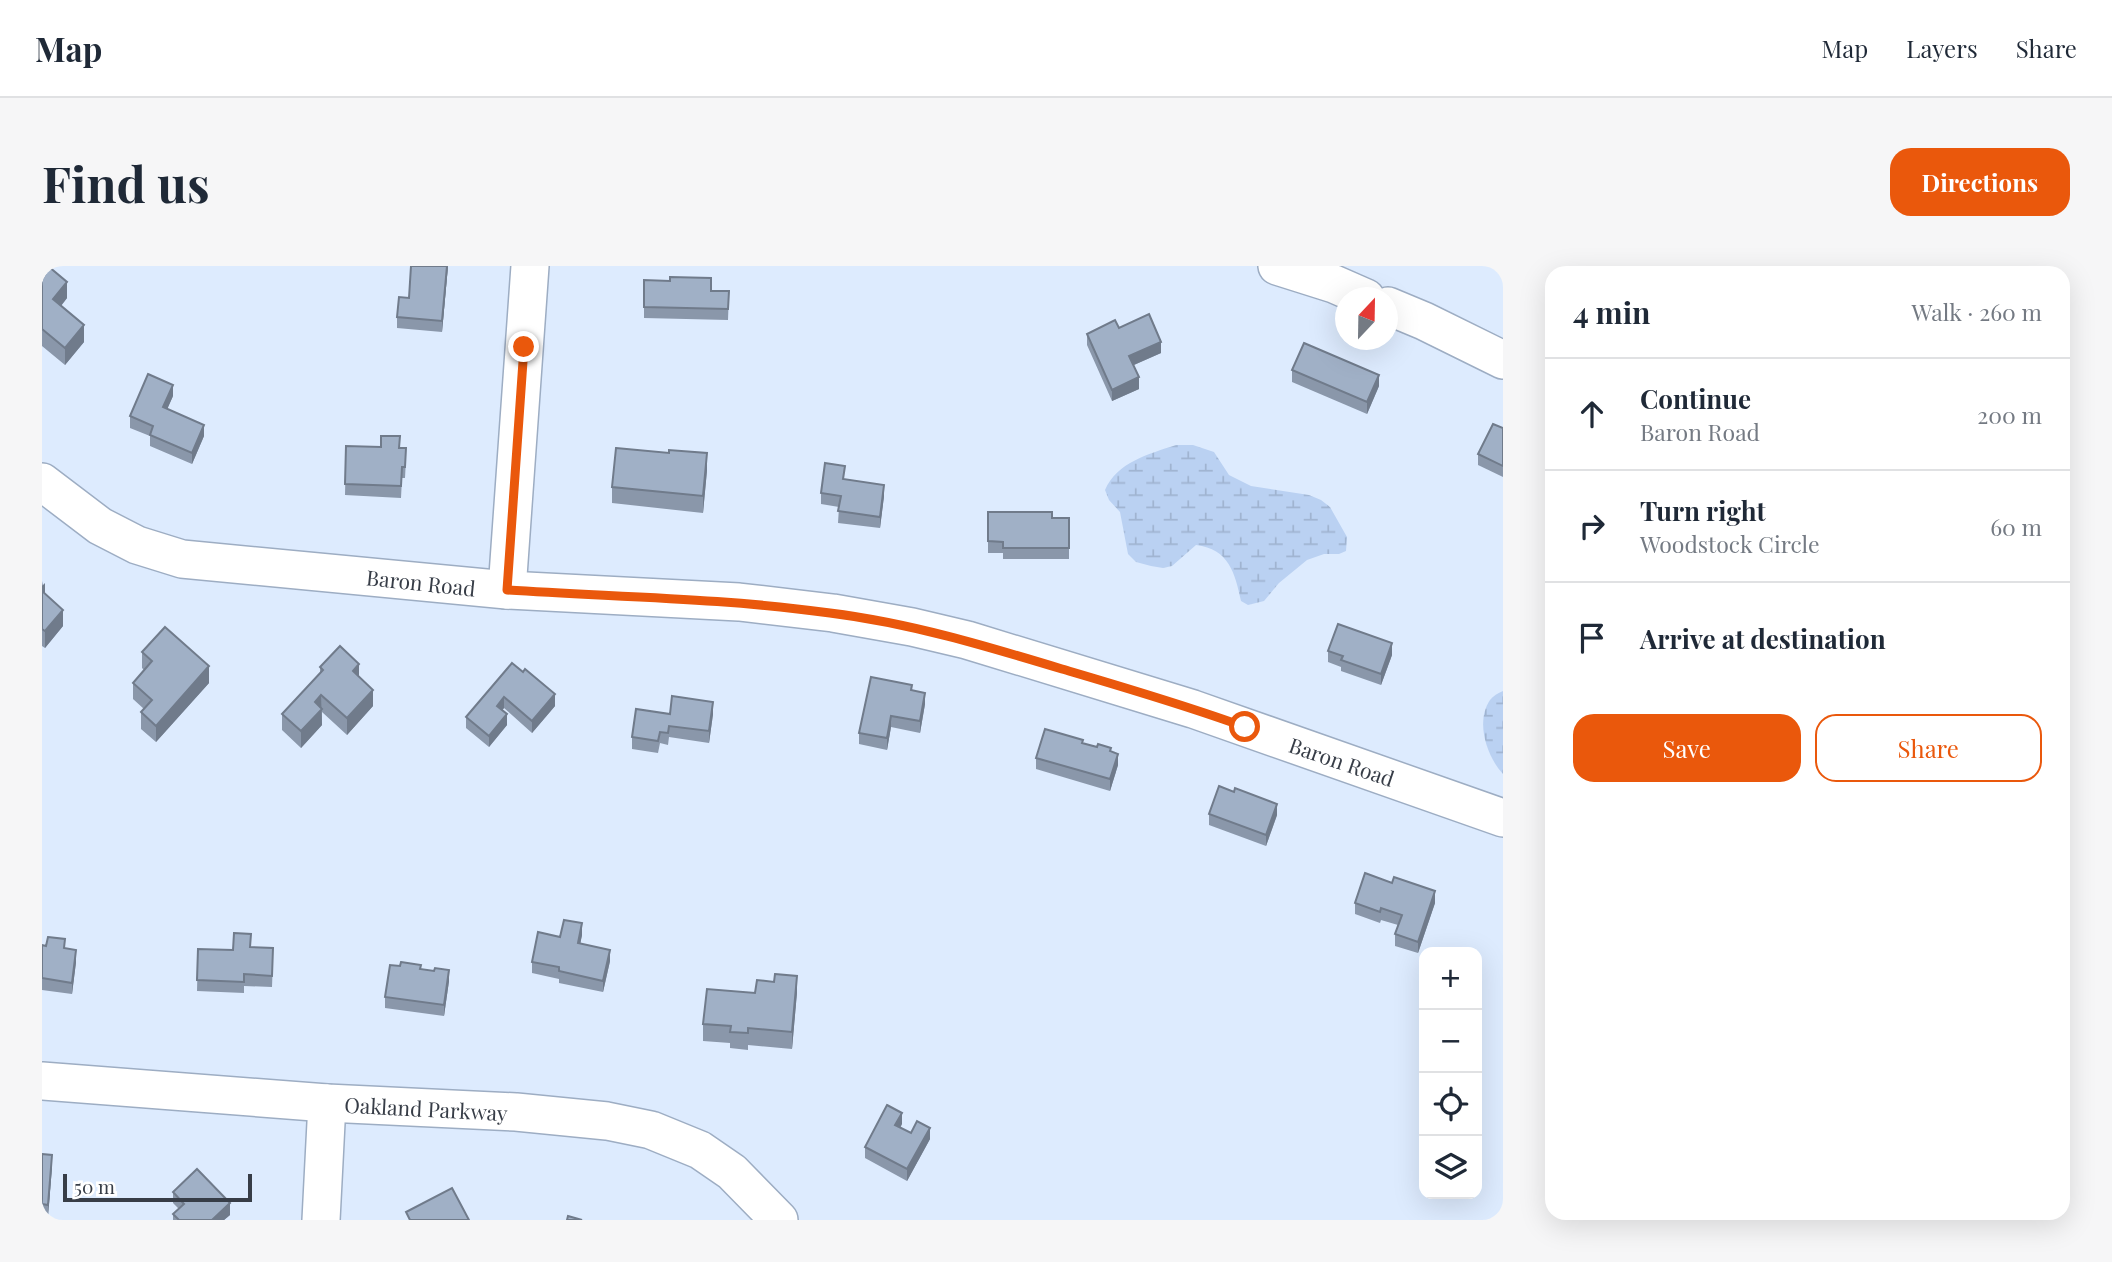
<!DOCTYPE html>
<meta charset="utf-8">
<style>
body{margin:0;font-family:"Playfair Display",serif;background:#f6f6f7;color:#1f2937}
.controls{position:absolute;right:21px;bottom:21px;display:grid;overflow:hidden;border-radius:14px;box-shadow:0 7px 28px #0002}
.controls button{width:63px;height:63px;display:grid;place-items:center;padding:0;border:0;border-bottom:2px solid #e0e1e3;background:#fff;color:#1f2937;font:35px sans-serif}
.compass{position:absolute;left:1293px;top:21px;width:63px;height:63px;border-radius:50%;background:#fff;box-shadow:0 7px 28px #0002;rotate:22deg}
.scale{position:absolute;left:21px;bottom:18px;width:189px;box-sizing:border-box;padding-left:7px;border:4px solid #373d47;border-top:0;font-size:19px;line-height:24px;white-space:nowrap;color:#373d47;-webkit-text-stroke:5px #fff;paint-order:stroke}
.stop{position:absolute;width:21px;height:21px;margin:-16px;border:5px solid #ea580c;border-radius:50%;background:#fff}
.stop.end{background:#ea580c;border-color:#fff;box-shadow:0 2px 7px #0008}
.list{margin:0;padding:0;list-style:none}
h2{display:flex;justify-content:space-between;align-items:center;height:91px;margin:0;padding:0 28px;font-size:30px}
h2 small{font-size:23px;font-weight:400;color:#747a83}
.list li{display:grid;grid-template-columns:46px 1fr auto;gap:21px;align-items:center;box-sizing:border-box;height:112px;padding:0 28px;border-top:2px solid #e0e1e3}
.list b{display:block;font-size:26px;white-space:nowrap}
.list p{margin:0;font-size:23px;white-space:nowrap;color:#747a83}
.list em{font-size:23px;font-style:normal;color:#747a83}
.actions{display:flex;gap:14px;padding:21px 28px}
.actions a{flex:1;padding:16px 0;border:2px solid #ea580c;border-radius:21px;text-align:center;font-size:24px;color:#ea580c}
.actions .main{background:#ea580c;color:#fff}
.icon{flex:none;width:38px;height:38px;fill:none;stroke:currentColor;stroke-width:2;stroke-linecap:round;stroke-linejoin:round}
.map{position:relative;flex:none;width:1461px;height:954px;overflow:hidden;border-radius:21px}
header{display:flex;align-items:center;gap:42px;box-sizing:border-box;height:98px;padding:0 35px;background:#fff;border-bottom:2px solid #e0e1e3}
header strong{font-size:33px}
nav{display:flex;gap:38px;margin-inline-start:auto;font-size:24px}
.intro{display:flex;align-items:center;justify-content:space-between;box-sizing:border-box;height:168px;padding:0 42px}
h1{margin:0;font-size:49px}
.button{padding:18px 32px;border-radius:21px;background:#ea580c;color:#fff;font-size:24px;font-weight:700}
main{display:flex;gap:42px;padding:0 42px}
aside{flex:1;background:#fff;border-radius:21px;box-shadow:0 7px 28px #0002}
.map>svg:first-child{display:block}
.wetland{fill:url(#wetland-marsh)}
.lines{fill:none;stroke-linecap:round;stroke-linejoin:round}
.minor-casing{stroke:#9dadc3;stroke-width:40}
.minor{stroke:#fff;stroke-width:37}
.wall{fill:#8a97aa}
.shaded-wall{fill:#707b8b}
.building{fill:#a0b0c6;stroke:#707b8b;stroke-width:2}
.route{stroke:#ea580c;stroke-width:9}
.labels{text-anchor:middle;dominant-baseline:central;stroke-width:6;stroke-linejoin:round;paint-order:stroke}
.street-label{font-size:21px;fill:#373d47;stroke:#fff}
</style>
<header>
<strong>Map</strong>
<nav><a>Map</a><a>Layers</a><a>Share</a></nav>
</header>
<div class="intro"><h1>Find us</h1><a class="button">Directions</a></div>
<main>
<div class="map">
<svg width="1461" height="954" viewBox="0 0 1461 954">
<defs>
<pattern id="wetland-marsh" width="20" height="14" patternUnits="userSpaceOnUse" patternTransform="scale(1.75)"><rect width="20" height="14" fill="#bad1f2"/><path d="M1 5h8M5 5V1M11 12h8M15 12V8" fill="none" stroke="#a0b4d1"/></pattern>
</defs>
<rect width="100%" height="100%" fill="#ddebfe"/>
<g class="wetland">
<path d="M 1134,179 L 1151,179 L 1172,186 L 1187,209 L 1209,220 L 1267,229 L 1279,234 L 1288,241 L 1305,271 L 1304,285 L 1297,288 L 1282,288 L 1265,294 L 1237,317 L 1222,335 L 1206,339 L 1199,335 C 1193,307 1187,283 1154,279 L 1130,300 L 1121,302 L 1109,300 L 1094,296 L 1086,288 L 1078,246 L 1067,234 L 1063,224 C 1075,196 1107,188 1134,179 Z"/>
<path d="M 1461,425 L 1461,508 C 1445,491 1433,456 1448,434 C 1451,430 1456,427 1461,425 Z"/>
</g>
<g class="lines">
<g class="minor-casing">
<g id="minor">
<path d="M 1235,0 L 1292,18 L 1324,32"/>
<path d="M 1346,40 L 1382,55 L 1461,94"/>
<path d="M 0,216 L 58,260 L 95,279 L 140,293 L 465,324 L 697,336 L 791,347 L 870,361 L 925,374 L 1151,443 L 1461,552"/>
<path d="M 465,324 L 488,0"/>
<path d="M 0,815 L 285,837 L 474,846 L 565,855 L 609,864 L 658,884 L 690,906 L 737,954"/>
<path d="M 279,954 L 285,837"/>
</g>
</g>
<use href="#minor" class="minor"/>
</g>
<g class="wall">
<path d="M 406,0 L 400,66 L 355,62 L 355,51 L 367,32 Z"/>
<path d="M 0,3 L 25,32 L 19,40 L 42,76 L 23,99 L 0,80 Z"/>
<path d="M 602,14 L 669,25 L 687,25 L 686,54 L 602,52 Z"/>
<path d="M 1077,62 L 1119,87 L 1092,99 L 1097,123 L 1070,135 L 1045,79 L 1045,68 Z"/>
<path d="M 1250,104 L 1337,120 L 1325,148 L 1250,116 Z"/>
<path d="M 131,130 L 125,143 L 162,170 L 150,198 L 108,180 L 108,170 L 88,162 L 88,150 Z"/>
<path d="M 1461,162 L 1461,211 L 1436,199 L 1436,188 Z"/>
<path d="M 304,180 L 358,182 L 364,193 L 363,212 L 360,212 L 359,232 L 303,229 Z"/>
<path d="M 627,187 L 665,204 L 661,247 L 570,237 L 570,221 Z"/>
<path d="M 802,213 L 842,230 L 838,262 L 796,257 L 797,241 L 779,238 L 779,227 Z"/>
<path d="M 946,246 L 1010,252 L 1027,252 L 1027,293 L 961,293 L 961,287 L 946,287 Z"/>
<path d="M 0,315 L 3,328 L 21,360 L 3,382 L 0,380 Z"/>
<path d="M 1286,385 L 1350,389 L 1339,419 L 1299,405 L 1299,401 L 1286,396 Z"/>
<path d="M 100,386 L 167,417 L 114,476 L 99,463 L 99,446 L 102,443 L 91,433 L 91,417 L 102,404 L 100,402 Z"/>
<path d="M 278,401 L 317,411 L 331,440 L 305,469 L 280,446 L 280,459 L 259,482 L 240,464 L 240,448 L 278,407 Z"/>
<path d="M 481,406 L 513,440 L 490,467 L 462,442 L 460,444 L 465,459 L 447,481 L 424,462 L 424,451 Z"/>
<path d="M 870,424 L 883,438 L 878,467 L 849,461 L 845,484 L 817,478 L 817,467 Z"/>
<path d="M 628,448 L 671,448 L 667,477 L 627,471 L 626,479 L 618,477 L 616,487 L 590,483 L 590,471 Z"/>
<path d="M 1041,478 L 1069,486 L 1076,499 L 1068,525 L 994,503 L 994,492 Z"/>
<path d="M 1192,526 L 1235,549 L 1224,580 L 1167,559 L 1167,548 Z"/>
<path d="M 1313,637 L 1393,637 L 1376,687 L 1353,680 L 1353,668 L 1356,659 L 1339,654 L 1338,657 L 1313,648 Z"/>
<path d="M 540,669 L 538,678 L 568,695 L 561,726 L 517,717 L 517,713 L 490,707 L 490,696 L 518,671 Z"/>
<path d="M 0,679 L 23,682 L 34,696 L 30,728 L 0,724 Z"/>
<path d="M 209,681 L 231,693 L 230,721 L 202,720 L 202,727 L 155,725 L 156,683 L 191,684 Z"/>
<path d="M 379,703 L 407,715 L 402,750 L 343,742 L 343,731 Z"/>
<path d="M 755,726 L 750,783 L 706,779 L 706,784 L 688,782 L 688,777 L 661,775 L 661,758 L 713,727 Z"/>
<path d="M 860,858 L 858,862 L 869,867 L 888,873 L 865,915 L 823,892 L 823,881 Z"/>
<path d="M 0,888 L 10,900 L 6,950 L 0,950 Z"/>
<path d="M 131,926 L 188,949 L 182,954 L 131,954 L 131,948 L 137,943 L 131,937 Z"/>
</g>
<g class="shaded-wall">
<path d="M 405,0 L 406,0 L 400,66 L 400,55 Z"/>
<path d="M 25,16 L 25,32 L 11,50 L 11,33 Z"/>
<path d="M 42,59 L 42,76 L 23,99 L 23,82 Z"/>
<path d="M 1119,76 L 1119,87 L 1087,101 L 1087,90 Z"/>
<path d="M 1337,109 L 1337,120 L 1325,148 L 1325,136 Z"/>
<path d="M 1097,111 L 1097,123 L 1070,135 L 1070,124 Z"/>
<path d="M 131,119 L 131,130 L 121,153 L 121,141 Z"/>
<path d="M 162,159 L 162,170 L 150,198 L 150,187 Z"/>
<path d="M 665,187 L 665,204 L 661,247 L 661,230 Z"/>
<path d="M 842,219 L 842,230 L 838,262 L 838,251 Z"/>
<path d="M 3,317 L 3,334 L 0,337 L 0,320 Z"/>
<path d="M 21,344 L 21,360 L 3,382 L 3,365 Z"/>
<path d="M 1350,377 L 1350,389 L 1339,419 L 1339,408 Z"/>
<path d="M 317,398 L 317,415 L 311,405 Z"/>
<path d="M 167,400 L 167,417 L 114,476 L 114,460 Z"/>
<path d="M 331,424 L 331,440 L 305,469 L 305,452 Z"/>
<path d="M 883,427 L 883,438 L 878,467 L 878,455 Z"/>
<path d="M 513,428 L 513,440 L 490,467 L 490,455 Z"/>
<path d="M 279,429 L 280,459 L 259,482 L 259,465 L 273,436 Z"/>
<path d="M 462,431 L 462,442 L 455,451 L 455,440 Z"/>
<path d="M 671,436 L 671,448 L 667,477 L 667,465 Z"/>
<path d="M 465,448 L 465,459 L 447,481 L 447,470 Z"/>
<path d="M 849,450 L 849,461 L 845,484 L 845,472 Z"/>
<path d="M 1076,488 L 1076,499 L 1068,525 L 1068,513 Z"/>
<path d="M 1235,538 L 1235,549 L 1224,580 L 1224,569 Z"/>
<path d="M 1393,625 L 1393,637 L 1376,687 L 1376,676 Z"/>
<path d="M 540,657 L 540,669 L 536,689 L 536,677 Z"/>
<path d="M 34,684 L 34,696 L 30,728 L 30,717 Z"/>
<path d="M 568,684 L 568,695 L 561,726 L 561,715 Z"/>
<path d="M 407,704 L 407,715 L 402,750 L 402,739 Z"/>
<path d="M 755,710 L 755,726 L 750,783 L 750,766 Z"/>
<path d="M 860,847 L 860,858 L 853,871 L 853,859 Z"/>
<path d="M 888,862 L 888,873 L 865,915 L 865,903 Z"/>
<path d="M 10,889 L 10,900 L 6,950 L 6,939 Z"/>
<path d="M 188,937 L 188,949 L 182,954 L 170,954 Z"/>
</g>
<g class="building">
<path d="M 3,0 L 6,0 L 25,16 L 11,33 L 42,59 L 23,82 L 0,63 L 0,3 Z"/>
<path d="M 369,0 L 405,0 L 400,55 L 355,51 L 357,31 L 367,32 Z"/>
<path d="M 628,11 L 669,12 L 669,25 L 687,25 L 686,43 L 602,41 L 602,14 L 628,15 Z"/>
<path d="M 1107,48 L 1119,76 L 1087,90 L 1097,111 L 1070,124 L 1045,68 L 1073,54 L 1077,62 Z"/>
<path d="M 1262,77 L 1337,109 L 1325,136 L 1250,104 Z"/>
<path d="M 106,108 L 131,119 L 121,141 L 162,159 L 150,187 L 108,169 L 111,160 L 88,150 Z"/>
<path d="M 1451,158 L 1461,162 L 1461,200 L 1436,188 Z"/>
<path d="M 339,170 L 358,170 L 357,182 L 364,182 L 363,201 L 360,201 L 359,220 L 303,218 L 304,180 L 339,181 Z"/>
<path d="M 574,182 L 627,187 L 627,184 L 665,187 L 661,230 L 570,221 Z"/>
<path d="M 783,197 L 803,200 L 801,213 L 842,219 L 838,251 L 796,245 L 799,230 L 779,227 Z"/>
<path d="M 946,246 L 1010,246 L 1010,252 L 1027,252 L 1027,282 L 961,282 L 961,276 L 946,275 Z"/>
<path d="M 0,325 L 21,344 L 3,365 L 0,363 Z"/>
<path d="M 1296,358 L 1350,377 L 1339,408 L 1299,394 L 1301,390 L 1286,385 Z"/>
<path d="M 123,361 L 167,400 L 114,460 L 99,446 L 110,434 L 91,417 L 110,395 L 100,386 Z"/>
<path d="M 298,380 L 317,398 L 311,405 L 331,424 L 305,452 L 279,429 L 273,436 L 280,443 L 259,465 L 240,448 L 281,404 L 278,401 Z"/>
<path d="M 470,397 L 481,406 L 483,403 L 513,428 L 490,455 L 462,431 L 455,440 L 465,448 L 447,470 L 424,451 Z"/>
<path d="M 829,411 L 870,419 L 869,424 L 883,427 L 878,455 L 849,450 L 845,472 L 817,467 Z"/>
<path d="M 630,430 L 671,436 L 667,465 L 627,460 L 626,467 L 618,466 L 616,475 L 590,471 L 594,443 L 628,448 Z"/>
<path d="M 1003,463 L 1041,474 L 1040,477 L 1055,481 L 1056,478 L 1069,482 L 1068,485 L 1076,488 L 1068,513 L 994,492 Z"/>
<path d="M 1177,520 L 1192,526 L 1193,522 L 1235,538 L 1224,569 L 1167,548 Z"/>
<path d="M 1323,607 L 1350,617 L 1352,611 L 1393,625 L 1376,676 L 1353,668 L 1360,649 L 1339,642 L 1338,646 L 1313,637 Z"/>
<path d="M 522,654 L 540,657 L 536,677 L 568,684 L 561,715 L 517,705 L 517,701 L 490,696 L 496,666 L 518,671 Z"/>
<path d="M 192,667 L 209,668 L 208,681 L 231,682 L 230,710 L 202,708 L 202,716 L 155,714 L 156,683 L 191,684 Z"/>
<path d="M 6,671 L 23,673 L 22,682 L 34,684 L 30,717 L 0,712 L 0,679 L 4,680 Z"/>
<path d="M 359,696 L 379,699 L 378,703 L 392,705 L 393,702 L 407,704 L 402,739 L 343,731 L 348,699 L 358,700 Z"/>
<path d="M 733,708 L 755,710 L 750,766 L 706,762 L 706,767 L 688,766 L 689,760 L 661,758 L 665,723 L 713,727 L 715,714 L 732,716 Z"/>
<path d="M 845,839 L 860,847 L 853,859 L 869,867 L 875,855 L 888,862 L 865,903 L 823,881 Z"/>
<path d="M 0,888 L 10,889 L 6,939 L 0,938 Z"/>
<path d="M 155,903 L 188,937 L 170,954 L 137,954 L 131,948 L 142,938 L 131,926 Z"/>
<path d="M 410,922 L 427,954 L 368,954 L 364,946 Z"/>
<path d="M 526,950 L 540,954 L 525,954 Z"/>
</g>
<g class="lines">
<path class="route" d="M 482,81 L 465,324 C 573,331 681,332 788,347 C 868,357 944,380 1020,403 C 1081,421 1143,439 1203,461"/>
</g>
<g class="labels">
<g class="street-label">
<text transform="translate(379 316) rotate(6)">Baron Road</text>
<text transform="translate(1300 495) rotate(19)">Baron Road</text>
<text transform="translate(384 842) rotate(3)">Oakland Parkway</text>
</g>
</g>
</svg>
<div class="controls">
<button>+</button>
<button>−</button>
<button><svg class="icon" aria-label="locate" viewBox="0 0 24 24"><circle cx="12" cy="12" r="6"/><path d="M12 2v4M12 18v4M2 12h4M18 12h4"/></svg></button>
<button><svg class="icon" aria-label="layers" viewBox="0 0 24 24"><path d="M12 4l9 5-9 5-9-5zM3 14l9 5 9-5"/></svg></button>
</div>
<svg class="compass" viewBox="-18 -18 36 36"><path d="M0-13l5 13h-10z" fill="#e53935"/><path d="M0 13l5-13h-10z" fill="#747a83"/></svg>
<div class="scale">50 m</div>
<div class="stop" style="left:1203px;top:461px"></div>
<div class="stop end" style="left:482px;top:81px"></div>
</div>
<aside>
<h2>4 min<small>Walk · 260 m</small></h2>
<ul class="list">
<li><svg class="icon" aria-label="ahead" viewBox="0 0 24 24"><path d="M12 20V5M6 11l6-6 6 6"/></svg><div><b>Continue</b><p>Baron Road</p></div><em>200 m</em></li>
<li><svg class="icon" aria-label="right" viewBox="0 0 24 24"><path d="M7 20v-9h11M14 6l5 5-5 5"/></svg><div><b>Turn right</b><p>Woodstock Circle</p></div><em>60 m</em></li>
<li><svg class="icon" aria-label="arrive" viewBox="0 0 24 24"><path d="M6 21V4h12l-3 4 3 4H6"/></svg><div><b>Arrive at destination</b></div></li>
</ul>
<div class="actions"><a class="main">Save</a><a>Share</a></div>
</aside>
</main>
